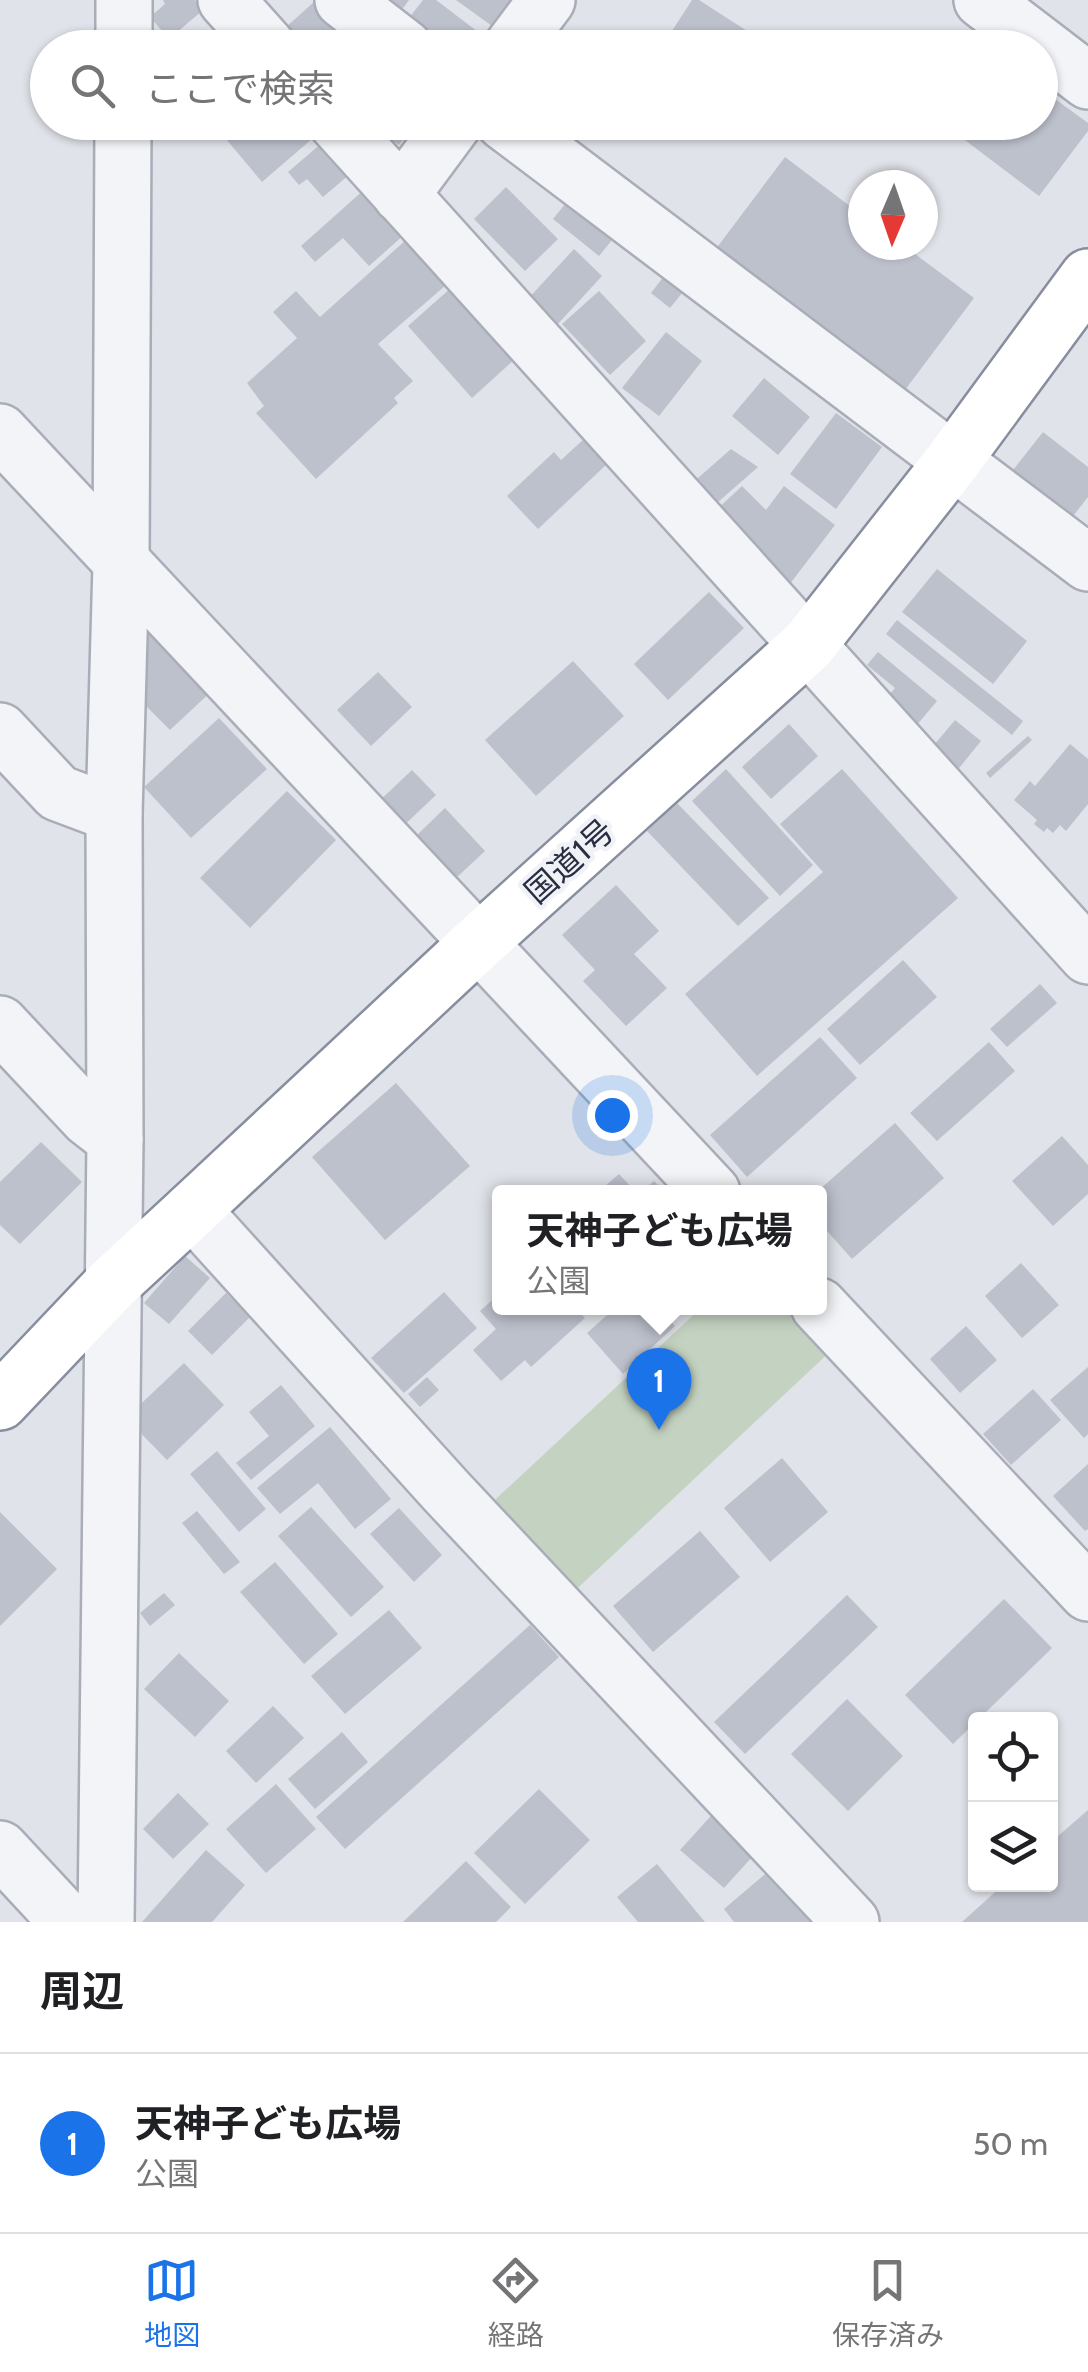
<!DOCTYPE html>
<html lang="ja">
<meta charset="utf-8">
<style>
body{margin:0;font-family:Cabin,"Noto Sans JP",sans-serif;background:#f6f6f6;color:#202124}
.controls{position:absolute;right:30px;bottom:30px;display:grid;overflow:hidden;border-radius:10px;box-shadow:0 2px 8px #0004}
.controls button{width:90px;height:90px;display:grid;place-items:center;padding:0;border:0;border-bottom:2px solid #e0e0e0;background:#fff;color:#202124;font:50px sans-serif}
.compass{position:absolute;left:848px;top:170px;width:90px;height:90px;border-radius:50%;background:#fff;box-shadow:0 2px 8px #0004;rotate:182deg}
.you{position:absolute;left:612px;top:1115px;width:35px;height:35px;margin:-25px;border:8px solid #fff;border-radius:50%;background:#1a73e8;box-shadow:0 0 0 15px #1a73e833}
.badge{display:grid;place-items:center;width:65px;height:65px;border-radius:50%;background:#1a73e8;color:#fff;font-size:32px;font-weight:700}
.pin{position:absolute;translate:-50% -82px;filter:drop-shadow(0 2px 5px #0008)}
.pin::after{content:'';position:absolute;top:52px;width:35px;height:30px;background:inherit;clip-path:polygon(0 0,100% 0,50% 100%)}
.popup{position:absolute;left:492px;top:1185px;width:335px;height:130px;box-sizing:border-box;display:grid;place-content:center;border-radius:10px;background:#fff;filter:drop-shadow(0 2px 8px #0005);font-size:32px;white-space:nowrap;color:#757577}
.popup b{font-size:38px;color:#202124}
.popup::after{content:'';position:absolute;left:50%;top:100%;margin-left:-20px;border:20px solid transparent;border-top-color:#fff}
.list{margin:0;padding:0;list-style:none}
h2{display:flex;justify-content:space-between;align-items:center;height:130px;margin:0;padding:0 40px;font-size:42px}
h2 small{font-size:32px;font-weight:400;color:#757577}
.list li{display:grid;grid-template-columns:65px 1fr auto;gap:30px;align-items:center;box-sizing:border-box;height:180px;padding:0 40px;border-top:2px solid #e0e0e0}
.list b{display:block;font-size:38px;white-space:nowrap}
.list p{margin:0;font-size:32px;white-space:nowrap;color:#757577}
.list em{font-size:32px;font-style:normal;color:#757577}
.icon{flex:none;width:55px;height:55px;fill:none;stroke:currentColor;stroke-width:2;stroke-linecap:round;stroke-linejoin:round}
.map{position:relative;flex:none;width:1088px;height:1922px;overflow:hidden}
.search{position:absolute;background:#fff;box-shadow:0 2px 8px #0004;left:30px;right:30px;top:30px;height:110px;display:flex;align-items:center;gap:25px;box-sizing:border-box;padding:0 35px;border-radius:55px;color:#757577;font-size:38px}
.sheet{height:310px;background:#fff}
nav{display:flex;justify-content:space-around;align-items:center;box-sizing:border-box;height:140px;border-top:2px solid #e0e0e0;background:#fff;font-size:28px;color:#757577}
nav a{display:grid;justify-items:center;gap:5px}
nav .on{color:#1a73e8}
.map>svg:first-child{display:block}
.green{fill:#c4d3c1}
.building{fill:#bdc1cc}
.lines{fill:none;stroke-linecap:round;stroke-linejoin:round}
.minor-casing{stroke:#a9adb7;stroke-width:60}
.highway-casing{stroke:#888ea0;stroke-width:60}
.minor{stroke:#f3f4f7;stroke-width:55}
.highway{stroke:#fff;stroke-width:55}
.labels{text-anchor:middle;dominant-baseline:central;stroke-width:9;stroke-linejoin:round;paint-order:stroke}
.street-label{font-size:32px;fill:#292e41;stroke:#f0f2f7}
</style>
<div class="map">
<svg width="1088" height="1922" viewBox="0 0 1088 1922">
<rect width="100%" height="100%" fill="#e0e3e9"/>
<path class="green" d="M 701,1308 L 795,1308 L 834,1348 L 566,1599 L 483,1511 Z"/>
<g class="building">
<path d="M 163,0 L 195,0 L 203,10 L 169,39 L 150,17 L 165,4 Z"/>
<path d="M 386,0 L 409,0 L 401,11 Z"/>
<path d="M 423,0 L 436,0 L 490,41 L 486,48 L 449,48 L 409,18 Z"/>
<path d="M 456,0 L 511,0 L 492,26 Z"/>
<path d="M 692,0 L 699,0 L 758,38 L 752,48 L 661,48 Z"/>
<path d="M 314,2 L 322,8 L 358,48 L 297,48 L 286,35 L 285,28 Z"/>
<path d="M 1040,88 L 1088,123 L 1088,131 L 1039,196 L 941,122 L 1040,122 Z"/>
<path d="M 245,122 L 312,122 L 320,132 L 262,182 L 226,139 Z"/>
<path d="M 366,122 L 415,122 L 399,145 Z"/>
<path d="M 323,142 L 350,174 L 323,197 L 307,179 L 299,185 L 288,172 Z"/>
<path d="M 785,157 L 863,216 L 863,245 L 903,245 L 974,298 L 902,394 L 712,254 Z"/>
<path d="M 506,187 L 558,239 L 525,271 L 474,219 Z"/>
<path d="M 366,188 L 406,233 L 369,266 L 343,238 L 315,262 L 301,246 Z"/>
<path d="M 570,198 L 616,235 L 599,256 L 553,219 Z"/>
<path d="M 407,239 L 446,285 L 378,344 L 413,381 L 394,398 L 398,403 L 316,479 L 256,413 L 264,406 L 247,383 L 297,338 L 273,312 L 296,291 L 320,317 Z"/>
<path d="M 574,249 L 602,276 L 556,326 L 527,300 Z"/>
<path d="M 668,271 L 687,287 L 670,308 L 651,293 Z"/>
<path d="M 452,287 L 515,359 L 472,398 L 408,326 Z"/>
<path d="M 599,291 L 646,341 L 610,375 L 562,324 Z"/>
<path d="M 666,332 L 702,361 L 659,416 L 622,388 Z"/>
<path d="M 764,378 L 810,417 L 778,455 L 732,416 Z"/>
<path d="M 836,413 L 882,447 L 836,509 L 790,474 Z"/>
<path d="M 1043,432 L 1088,467 L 1088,497 L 1070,520 L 1010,474 Z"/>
<path d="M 584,439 L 607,464 L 538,529 L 507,496 L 554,452 L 561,460 Z"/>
<path d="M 731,449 L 758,467 L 710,509 L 689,486 Z"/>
<path d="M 742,486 L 766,510 L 784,486 L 835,525 L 789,585 L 712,514 Z"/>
<path d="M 937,569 L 1027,641 L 993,684 L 902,612 Z"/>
<path d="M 709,592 L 744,628 L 668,700 L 634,664 Z"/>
<path d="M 153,619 L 216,687 L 170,730 L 135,695 L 138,640 Z"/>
<path d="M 897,620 L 1023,721 L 1012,735 L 886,634 Z"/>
<path d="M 878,652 L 937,701 L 916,726 L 885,700 L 895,688 L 867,665 Z"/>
<path d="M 573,661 L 624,716 L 536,796 L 485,740 Z"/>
<path d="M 378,672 L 412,707 L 371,746 L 337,710 Z"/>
<path d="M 219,718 L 267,769 L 191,838 L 144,787 Z"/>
<path d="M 955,720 L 981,741 L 955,773 L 929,751 Z"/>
<path d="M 789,724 L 818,756 L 771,799 L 742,767 Z"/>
<path d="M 1028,736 L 1032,740 L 990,778 L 986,773 Z"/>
<path d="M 1070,744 L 1088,759 L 1088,804 L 1066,831 L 1060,825 L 1053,833 L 1047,828 L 1044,832 L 1034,824 L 1037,820 L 1014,800 L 1030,781 L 1035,786 Z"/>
<path d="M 726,769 L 813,865 L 780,896 L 692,801 Z"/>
<path d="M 842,769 L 958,898 L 757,1076 L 685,994 L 823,872 L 780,824 Z"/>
<path d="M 412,770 L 436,795 L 399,830 L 375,805 Z"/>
<path d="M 287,791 L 336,840 L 250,928 L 200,878 Z"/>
<path d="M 677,803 L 769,898 L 738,926 L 647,831 Z"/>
<path d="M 445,808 L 485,851 L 456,878 L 417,835 Z"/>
<path d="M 616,885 L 659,931 L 634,954 L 667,988 L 626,1026 L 583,981 L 595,970 L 562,935 Z"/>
<path d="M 903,960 L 937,997 L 860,1065 L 827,1029 Z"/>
<path d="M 1040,984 L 1057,1003 L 1007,1047 L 990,1029 Z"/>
<path d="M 820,1037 L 857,1078 L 747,1177 L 710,1135 Z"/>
<path d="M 989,1042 L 1015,1071 L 937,1141 L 910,1113 Z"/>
<path d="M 396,1083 L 470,1166 L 385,1240 L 312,1157 Z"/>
<path d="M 895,1123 L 944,1178 L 852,1259 L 819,1222 L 819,1190 Z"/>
<path d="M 1062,1136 L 1088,1165 L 1088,1194 L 1053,1226 L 1012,1181 Z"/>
<path d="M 41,1142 L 82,1182 L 20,1244 L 0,1225 L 0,1182 Z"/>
<path d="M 619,1174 L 636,1192 L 598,1192 Z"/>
<path d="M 654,1181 L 665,1192 L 642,1192 Z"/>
<path d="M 185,1256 L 210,1278 L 169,1324 L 144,1303 Z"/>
<path d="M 1021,1263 L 1059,1305 L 1022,1338 L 985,1296 Z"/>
<path d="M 444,1292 L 477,1328 L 404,1393 L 371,1358 Z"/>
<path d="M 226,1293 L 250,1317 L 212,1355 L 188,1331 Z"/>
<path d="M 499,1294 L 499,1308 L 575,1308 L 585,1318 L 531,1367 L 525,1360 L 501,1381 L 473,1350 L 496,1329 L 480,1311 Z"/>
<path d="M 615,1308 L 658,1308 L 675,1326 L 623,1374 L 587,1333 Z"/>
<path d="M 966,1326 L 997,1360 L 960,1393 L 930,1359 Z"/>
<path d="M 184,1363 L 224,1405 L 167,1460 L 126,1418 Z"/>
<path d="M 1088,1367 L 1088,1434 L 1084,1438 L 1050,1400 Z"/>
<path d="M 427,1377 L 439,1390 L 420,1407 L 408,1394 Z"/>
<path d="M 281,1385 L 315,1426 L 251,1480 L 236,1463 L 269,1436 L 249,1412 Z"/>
<path d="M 1033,1389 L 1061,1420 L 1011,1465 L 983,1434 Z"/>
<path d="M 330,1427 L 391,1499 L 355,1529 L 318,1483 L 280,1514 L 257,1488 Z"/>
<path d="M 217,1451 L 266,1509 L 239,1532 L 190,1474 Z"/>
<path d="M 782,1458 L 828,1512 L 770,1562 L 724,1508 Z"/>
<path d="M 1088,1464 L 1088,1529 L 1085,1531 L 1053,1496 Z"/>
<path d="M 311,1507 L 384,1587 L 351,1617 L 278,1536 Z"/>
<path d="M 399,1508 L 442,1555 L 414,1582 L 370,1534 Z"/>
<path d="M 197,1511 L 240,1562 L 224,1574 L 182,1523 Z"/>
<path d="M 0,1512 L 57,1569 L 0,1626 Z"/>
<path d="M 700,1531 L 740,1577 L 653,1652 L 613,1606 Z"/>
<path d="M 275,1562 L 338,1634 L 304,1664 L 240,1592 Z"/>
<path d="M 164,1593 L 175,1605 L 150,1626 L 140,1613 Z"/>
<path d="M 847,1595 L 878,1627 L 745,1754 L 714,1722 Z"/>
<path d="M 1004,1599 L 1052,1648 L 953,1744 L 905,1695 Z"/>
<path d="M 389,1610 L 422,1648 L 345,1714 L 311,1676 Z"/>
<path d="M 530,1625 L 559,1657 L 345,1849 L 316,1817 Z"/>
<path d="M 179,1653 L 229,1701 L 195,1737 L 144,1689 Z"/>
<path d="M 847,1699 L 903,1756 L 848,1811 L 791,1754 Z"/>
<path d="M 273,1706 L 304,1738 L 256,1783 L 226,1751 Z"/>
<path d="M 342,1732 L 368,1762 L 315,1809 L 288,1779 Z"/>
<path d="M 276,1784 L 316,1829 L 266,1873 L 226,1829 Z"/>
<path d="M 539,1789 L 590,1840 L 525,1904 L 474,1853 Z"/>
<path d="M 178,1793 L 209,1824 L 173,1859 L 143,1829 Z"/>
<path d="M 719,1807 L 762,1846 L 724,1888 L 680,1850 Z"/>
<path d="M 1088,1810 L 1088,1922 L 962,1922 L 1004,1884 L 1050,1884 L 1050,1843 Z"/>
<path d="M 206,1850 L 245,1885 L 212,1922 L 142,1922 Z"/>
<path d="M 466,1861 L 511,1907 L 496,1922 L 403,1922 Z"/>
<path d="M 657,1864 L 705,1922 L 638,1922 L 617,1897 Z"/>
<path d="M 777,1864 L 822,1922 L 734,1922 L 724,1909 Z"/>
</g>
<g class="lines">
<g class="minor-casing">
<g id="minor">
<path d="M 226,0 L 269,48"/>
<path d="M 343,0 L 405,48"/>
<path d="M 982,0 L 1088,81"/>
<path d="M 124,48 L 124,0"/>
<path d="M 511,48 L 547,0"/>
<path d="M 336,122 L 1088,956"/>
<path d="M 504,122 L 1088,563"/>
<path d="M 401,195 L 455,122"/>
<path d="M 0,432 L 712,1192"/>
<path d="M 0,731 L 58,793 L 114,814"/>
<path d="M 0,1024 L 88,1118 L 115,1139"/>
<path d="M 192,1210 L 447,1492 L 851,1922"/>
<path d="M 819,1306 L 1088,1593"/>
<path d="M 0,1849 L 68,1922"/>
<path d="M 106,1922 L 115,1139 L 114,814 L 121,564 L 123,122"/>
</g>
</g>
<g class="highway-casing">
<path id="highway" d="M 0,1402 L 112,1284 L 192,1210 L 478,943 L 808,645 L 952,462 L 1088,277"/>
</g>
<use href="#minor" class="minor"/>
<use href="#highway" class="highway"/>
</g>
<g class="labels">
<g class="street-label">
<text transform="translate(569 861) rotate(-42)">国道1号</text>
</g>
</g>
</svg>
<div class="controls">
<button><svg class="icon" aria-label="locate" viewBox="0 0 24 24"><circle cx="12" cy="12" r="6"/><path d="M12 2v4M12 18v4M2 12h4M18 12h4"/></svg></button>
<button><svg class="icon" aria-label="layers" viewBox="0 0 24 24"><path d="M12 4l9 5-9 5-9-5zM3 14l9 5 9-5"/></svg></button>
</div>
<svg class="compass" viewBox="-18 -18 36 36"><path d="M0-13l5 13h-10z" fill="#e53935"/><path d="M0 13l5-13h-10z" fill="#757577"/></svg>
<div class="you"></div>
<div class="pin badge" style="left:659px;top:1430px">1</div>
<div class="popup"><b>天神子ども広場</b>公園</div>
<div class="search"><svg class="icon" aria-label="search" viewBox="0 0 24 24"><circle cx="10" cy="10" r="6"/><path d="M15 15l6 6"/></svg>ここで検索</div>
</div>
<section class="sheet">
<h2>周辺<small></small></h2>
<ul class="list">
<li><span class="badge">1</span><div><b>天神子ども広場</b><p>公園</p></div><em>50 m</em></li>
</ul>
</section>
<nav>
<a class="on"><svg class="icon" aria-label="map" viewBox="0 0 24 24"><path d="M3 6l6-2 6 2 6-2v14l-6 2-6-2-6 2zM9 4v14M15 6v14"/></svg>地図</a>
<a><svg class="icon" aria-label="directions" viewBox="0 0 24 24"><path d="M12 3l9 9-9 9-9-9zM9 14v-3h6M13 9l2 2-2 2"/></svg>経路</a>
<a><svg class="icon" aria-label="saved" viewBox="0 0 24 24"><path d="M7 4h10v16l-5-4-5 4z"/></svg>保存済み</a>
</nav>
